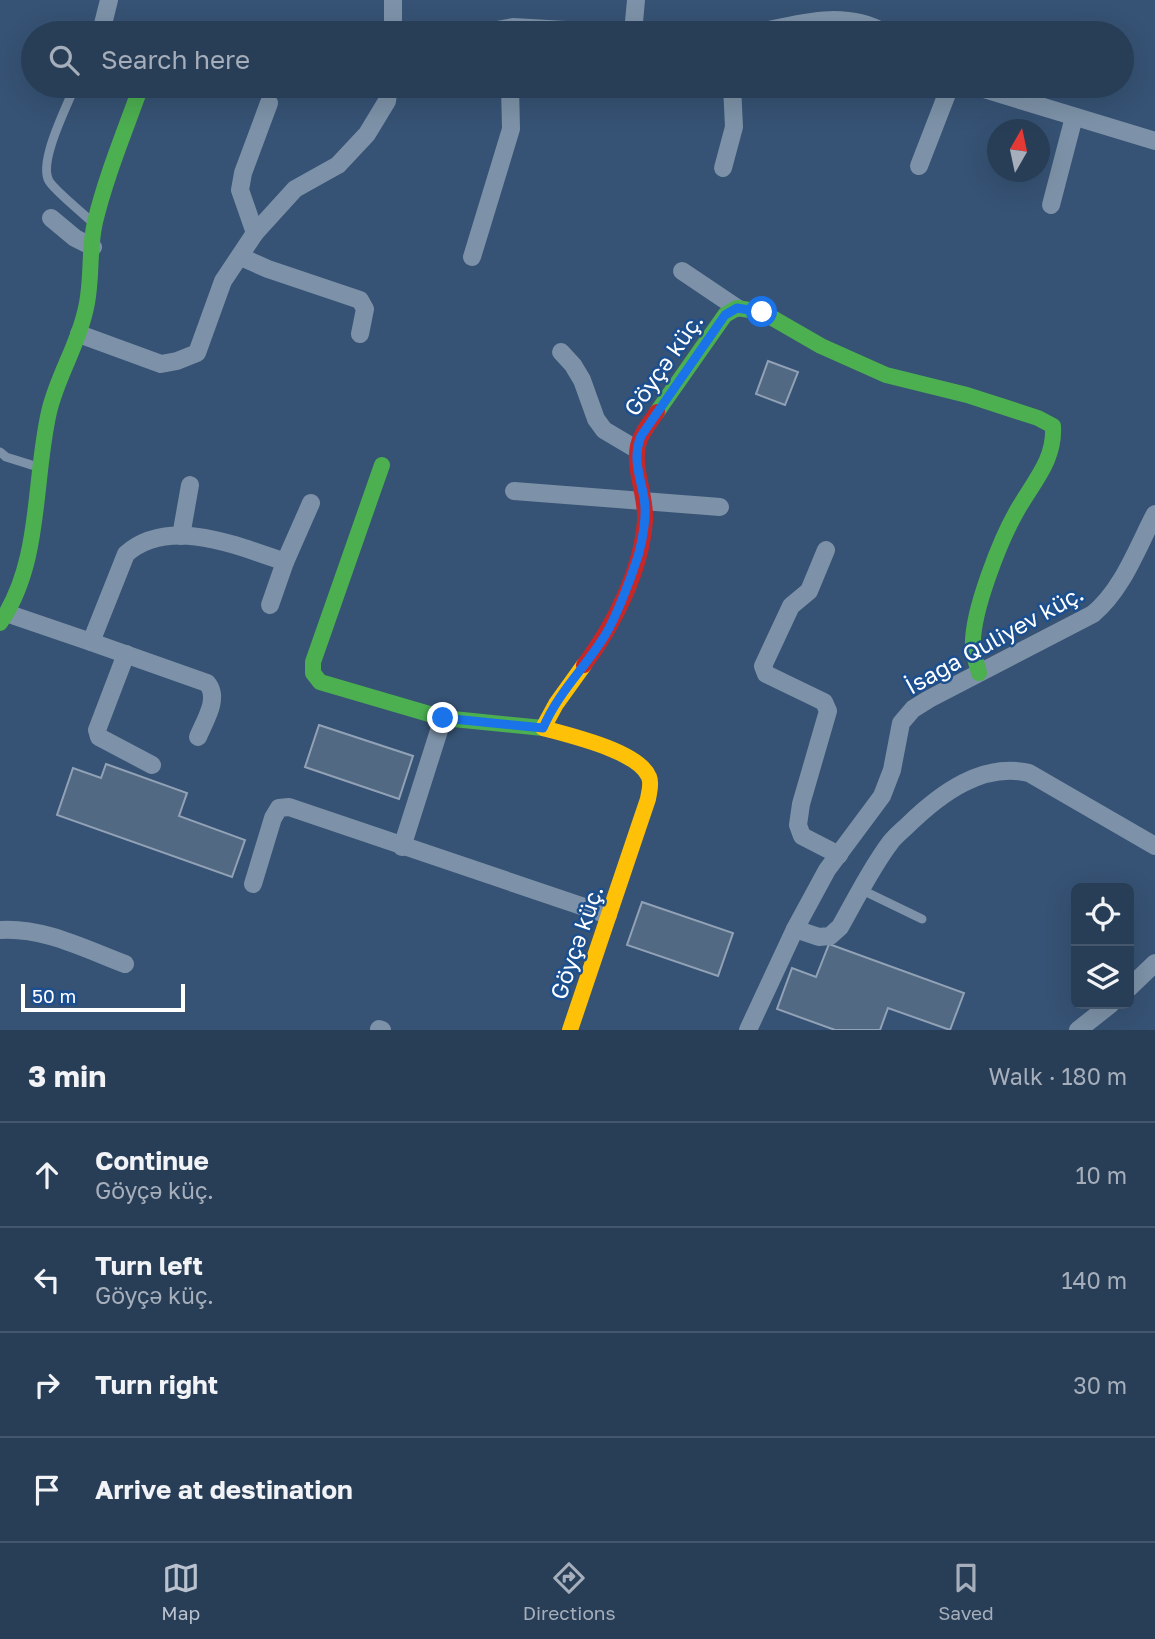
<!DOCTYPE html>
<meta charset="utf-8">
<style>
body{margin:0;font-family:"Golos Text",sans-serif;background:#344961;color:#f1f3f6}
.controls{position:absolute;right:21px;bottom:21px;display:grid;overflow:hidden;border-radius:10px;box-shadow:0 7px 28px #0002}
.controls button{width:63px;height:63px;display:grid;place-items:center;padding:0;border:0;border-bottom:2px solid #44576d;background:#283e57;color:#f1f3f6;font:35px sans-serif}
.compass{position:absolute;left:987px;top:119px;width:63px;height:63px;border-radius:50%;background:#283e57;box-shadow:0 7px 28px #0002;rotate:9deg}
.scale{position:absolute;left:21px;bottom:18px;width:164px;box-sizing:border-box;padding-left:7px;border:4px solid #fff;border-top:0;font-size:19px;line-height:24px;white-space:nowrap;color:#fff;-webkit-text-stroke:5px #1b4f8f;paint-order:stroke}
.stop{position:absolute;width:21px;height:21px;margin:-16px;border:5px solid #1a73e8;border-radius:50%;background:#fff}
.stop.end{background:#1a73e8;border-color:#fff;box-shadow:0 2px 7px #0008}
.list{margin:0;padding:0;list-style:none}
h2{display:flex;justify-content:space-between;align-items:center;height:91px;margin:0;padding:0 28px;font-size:30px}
h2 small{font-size:23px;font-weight:400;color:#a5aeba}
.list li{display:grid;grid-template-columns:46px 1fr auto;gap:21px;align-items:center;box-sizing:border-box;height:105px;padding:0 28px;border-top:2px solid #44576d}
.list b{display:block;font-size:26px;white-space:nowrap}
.list p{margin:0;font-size:23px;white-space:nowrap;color:#a5aeba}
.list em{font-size:23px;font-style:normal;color:#a5aeba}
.icon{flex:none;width:38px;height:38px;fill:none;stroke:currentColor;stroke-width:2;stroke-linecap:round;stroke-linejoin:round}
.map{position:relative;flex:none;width:1155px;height:1030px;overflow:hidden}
.search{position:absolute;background:#283e57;box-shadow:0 7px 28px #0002;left:21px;right:21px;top:21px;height:77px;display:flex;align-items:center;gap:18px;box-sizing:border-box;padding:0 24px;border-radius:38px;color:#a5aeba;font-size:26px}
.sheet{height:511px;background:#283e57}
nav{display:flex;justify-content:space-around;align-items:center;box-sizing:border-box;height:98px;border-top:2px solid #44576d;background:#283e57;font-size:19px;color:#a5aeba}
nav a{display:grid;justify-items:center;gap:4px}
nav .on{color:#b9c2ce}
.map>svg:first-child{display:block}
.building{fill:#526984;stroke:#92a2b6;stroke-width:2}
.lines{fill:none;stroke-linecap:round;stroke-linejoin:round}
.lane{stroke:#7d92a8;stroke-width:9}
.street{stroke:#7d92a8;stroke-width:18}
.fast{stroke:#4caf50;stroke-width:16}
.slow{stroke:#ffc107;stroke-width:16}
.jam{stroke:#c62828;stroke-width:16}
.route{stroke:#1a73e8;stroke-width:9}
.labels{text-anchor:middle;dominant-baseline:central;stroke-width:5;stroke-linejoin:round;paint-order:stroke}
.street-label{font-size:23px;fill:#fff;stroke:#1b4f8f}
</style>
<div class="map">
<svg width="1155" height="1030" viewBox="0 0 1155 1030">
<rect width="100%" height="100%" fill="#365274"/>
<g class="building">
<path d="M 768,361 L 798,372 L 785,405 L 756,394 Z"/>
<path d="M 319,725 L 413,756 L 399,799 L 305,767 Z"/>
<path d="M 106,764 L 187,793 L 179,816 L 245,840 L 232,877 L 57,815 L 73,768 L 101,778 Z"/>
<path d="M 642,902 L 733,933 L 718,976 L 627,945 Z"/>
<path d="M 829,944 L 964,993 L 950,1030 L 888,1008 L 880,1030 L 835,1030 L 777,1009 L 792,968 L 816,977 Z"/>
</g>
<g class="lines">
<g class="lane">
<path d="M 75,86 C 67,106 38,162 49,181 C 55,191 83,213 93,223"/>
<path d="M 0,452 L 6,457 L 38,467"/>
<path d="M 862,890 L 922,919"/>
</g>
<g class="street">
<path d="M 105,33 L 102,28 L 109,0"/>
<path d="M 393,33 L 393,0"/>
<path d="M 481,33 L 513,27 L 619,33"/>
<path d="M 633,33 L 636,0"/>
<path d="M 755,33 C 798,24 844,9 885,33"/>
<path d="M 974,86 L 1155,141"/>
<path d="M 919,166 L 950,86"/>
<path d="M 723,168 L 734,127 L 732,86"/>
<path d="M 1051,205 L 1074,117"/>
<path d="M 51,218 L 75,238 L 93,247"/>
<path d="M 255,233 L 295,189 L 338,165 L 367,134 L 387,101 L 389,86"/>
<path d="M 241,257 L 268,269 L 360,300 L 365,309 L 360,334"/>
<path d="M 472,257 L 511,129 L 510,86"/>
<path d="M 682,271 L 737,308"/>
<path d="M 79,334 L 161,364 L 177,361 L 197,353 L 223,281 L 255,233 L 240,190 L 243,173 L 269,103"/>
<path d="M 561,352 L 573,365 L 582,380 L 596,419 L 604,430 L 636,449"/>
<path d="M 514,491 L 720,507"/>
<path d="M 181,536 L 190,485"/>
<path d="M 826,550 L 809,591 L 791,606 L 763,666 L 766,674 L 824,702 L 828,711 L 801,804 L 798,825 L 802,836 L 839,855"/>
<path d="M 270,605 L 285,562"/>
<path d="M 9,614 L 91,642 L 126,554 C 169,516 238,546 285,562 L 311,503"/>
<path d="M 91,642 L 207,683 C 220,698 205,720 198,737"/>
<path d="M 126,654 L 97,730 L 99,737 L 152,765"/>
<path d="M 402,847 L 443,718"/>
<path d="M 253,884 L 273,818 L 279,808 L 289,807 L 608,915"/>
<path d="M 795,929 L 819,937 L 830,936 L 840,927 C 856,899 871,868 890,843 C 895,836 903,830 909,824 C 941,793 983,762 1029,773 L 1155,846"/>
<path d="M 0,930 C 43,927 85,949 125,964"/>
<path d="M 1129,988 L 1155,963"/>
<path d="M 379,1029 L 382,1030"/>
<path d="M 748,1030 L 795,929 L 827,870 L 882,796 L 892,770 L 901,723 L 913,709 L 929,699 L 1093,614 C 1123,589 1137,548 1155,514"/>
<path d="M 1078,1030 L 1111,1004"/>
</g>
<g class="fast">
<path d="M 657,412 L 725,315 L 737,308 L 762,312 L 821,346 L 886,375 L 967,395 L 1038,418 L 1053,426 C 1055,460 1034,481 1018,509 C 1001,538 971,613 973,647 C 973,655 977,664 979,673"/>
<path d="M 382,465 L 313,662 L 313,673 L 320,682 L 443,718 L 543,728"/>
<path d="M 0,623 C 42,562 33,482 49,412 C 57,377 77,347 85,312 C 93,283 88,252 95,222 C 106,176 125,131 141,86"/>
</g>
<path class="slow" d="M 570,1030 L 648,799 C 649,792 652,784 649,777 C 639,751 568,735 543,728 L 556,704 L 584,665"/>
<path class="jam" d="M 584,665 C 614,625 641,571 645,521 C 647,493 628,461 642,435 C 646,427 652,420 657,412"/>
</g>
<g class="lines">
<path class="route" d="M 443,718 L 543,728 C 558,693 582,671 602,640 C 615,621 631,578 638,556 C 643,539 647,515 644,498 C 640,475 632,459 641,436 L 725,315 L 737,308 L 762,312"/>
</g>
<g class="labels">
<g class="street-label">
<text transform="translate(663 364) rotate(-55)">Göyçə küç.</text>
<text transform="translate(994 639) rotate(-29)">İsağa Quliyev küç.</text>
<text transform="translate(576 942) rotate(-71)">Göyçə küç.</text>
</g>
</g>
</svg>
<div class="controls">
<button><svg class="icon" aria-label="locate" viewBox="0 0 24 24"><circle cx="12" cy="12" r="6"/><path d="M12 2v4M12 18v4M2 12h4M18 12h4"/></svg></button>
<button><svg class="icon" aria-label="layers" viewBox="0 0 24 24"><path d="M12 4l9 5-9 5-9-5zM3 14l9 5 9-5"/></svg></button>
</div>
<svg class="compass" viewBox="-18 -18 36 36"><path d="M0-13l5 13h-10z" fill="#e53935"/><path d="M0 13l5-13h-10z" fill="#a5aeba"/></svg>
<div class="scale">50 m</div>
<div class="stop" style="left:762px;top:312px"></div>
<div class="stop end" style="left:443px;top:718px"></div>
<div class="search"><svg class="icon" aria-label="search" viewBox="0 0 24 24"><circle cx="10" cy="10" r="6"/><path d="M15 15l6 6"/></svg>Search here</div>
</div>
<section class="sheet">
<h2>3 min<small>Walk · 180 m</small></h2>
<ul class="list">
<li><svg class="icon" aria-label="ahead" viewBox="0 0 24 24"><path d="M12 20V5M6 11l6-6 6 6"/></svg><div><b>Continue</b><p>Göyçə küç.</p></div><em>10 m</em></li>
<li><svg class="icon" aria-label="left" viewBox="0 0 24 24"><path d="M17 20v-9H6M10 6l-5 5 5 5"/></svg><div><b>Turn left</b><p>Göyçə küç.</p></div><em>140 m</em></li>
<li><svg class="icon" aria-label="right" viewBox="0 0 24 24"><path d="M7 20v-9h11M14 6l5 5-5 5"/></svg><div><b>Turn right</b></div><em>30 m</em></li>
<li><svg class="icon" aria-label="arrive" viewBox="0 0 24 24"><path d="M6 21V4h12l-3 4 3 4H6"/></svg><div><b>Arrive at destination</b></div></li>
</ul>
</section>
<nav>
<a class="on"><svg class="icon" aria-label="map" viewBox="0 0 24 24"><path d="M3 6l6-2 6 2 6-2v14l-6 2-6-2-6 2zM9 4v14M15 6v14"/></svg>Map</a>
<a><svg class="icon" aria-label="directions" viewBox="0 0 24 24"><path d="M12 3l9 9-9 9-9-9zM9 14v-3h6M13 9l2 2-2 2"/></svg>Directions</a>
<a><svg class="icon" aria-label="saved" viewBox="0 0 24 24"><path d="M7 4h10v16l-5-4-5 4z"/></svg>Saved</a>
</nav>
